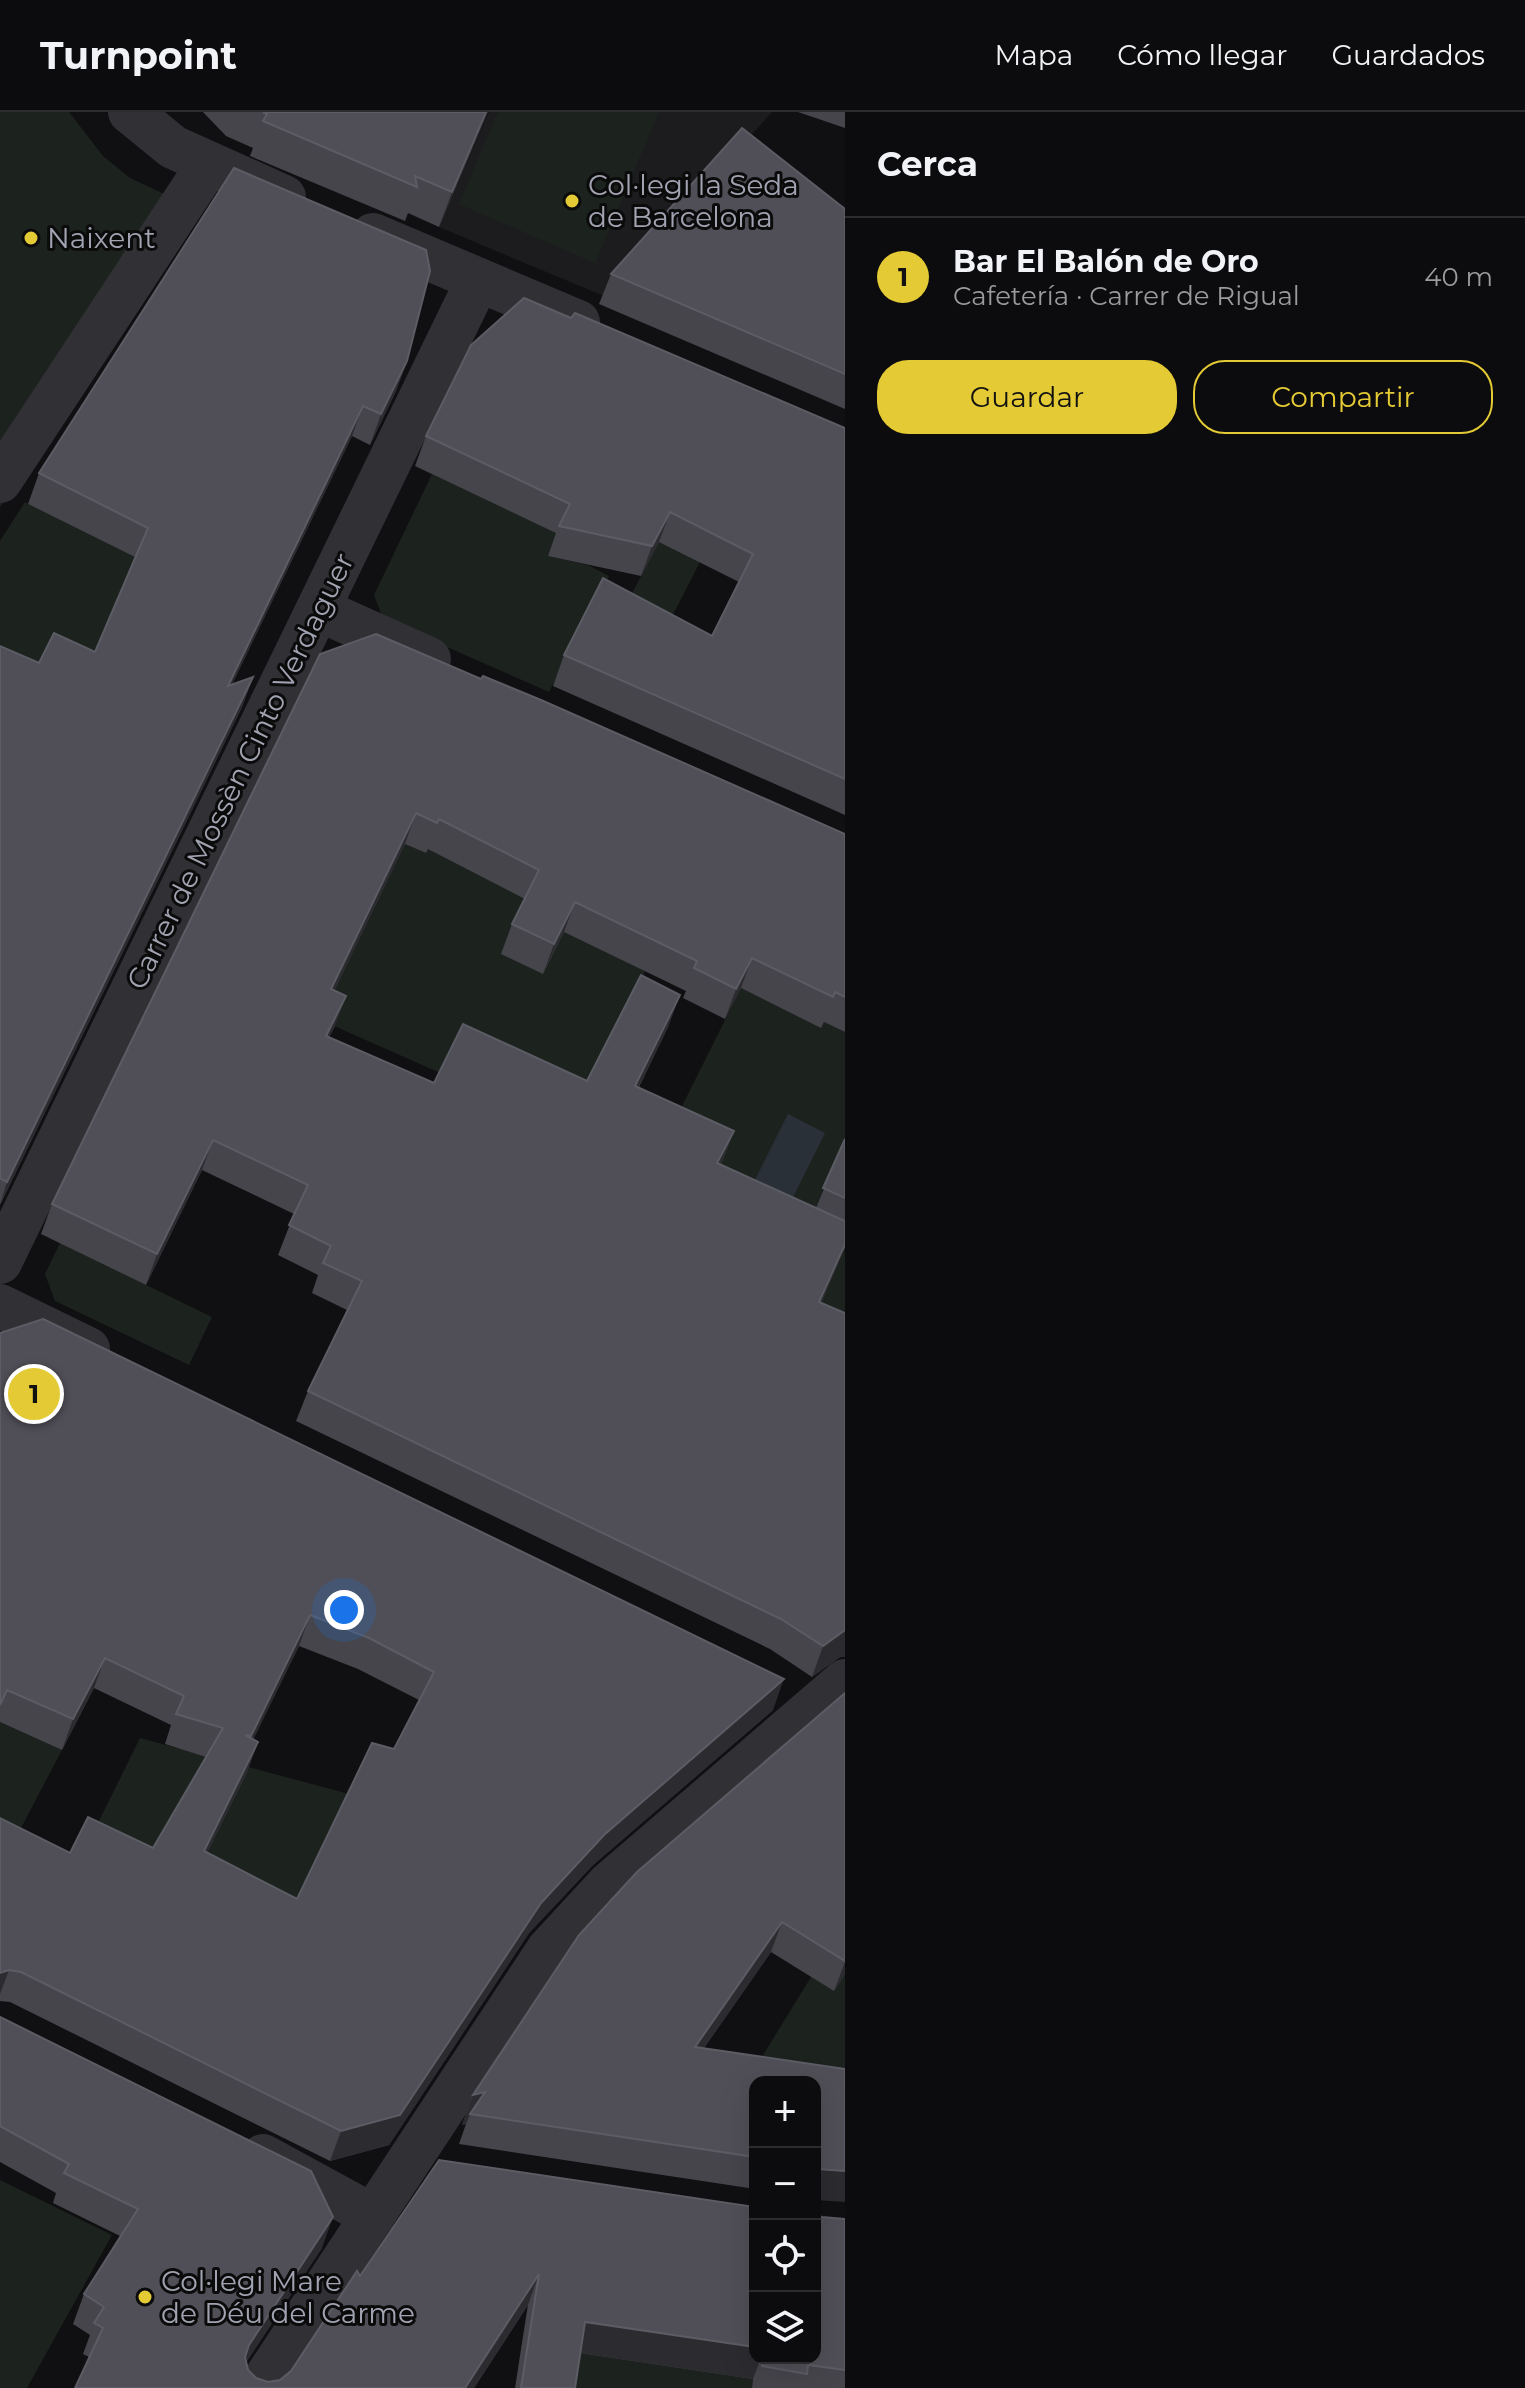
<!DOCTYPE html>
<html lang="es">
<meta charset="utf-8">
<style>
body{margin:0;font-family:Montserrat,sans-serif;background:#151416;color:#f1f3f6}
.controls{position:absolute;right:24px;bottom:24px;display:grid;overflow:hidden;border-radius:16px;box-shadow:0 8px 32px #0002}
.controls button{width:72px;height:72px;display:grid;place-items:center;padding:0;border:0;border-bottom:2px solid #2c2b2e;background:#0c0b0d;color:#f1f3f6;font:40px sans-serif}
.you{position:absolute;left:344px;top:1498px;width:28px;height:28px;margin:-20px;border:6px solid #fff;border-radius:50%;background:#1a73e8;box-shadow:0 0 0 12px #1a73e833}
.badge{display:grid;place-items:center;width:52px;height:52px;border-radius:50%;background:#e4ca34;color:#111;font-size:26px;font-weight:700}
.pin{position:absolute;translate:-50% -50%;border:4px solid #fff;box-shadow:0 2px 8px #0006}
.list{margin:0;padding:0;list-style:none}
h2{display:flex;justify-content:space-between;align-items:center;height:104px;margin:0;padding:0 32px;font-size:34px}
h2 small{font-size:26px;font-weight:400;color:#9a9b9d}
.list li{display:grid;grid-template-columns:52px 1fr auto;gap:24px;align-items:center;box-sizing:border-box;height:120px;padding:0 32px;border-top:2px solid #2c2b2e}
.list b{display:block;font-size:30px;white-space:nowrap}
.list p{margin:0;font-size:26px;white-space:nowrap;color:#9a9b9d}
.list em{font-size:26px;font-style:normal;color:#9a9b9d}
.actions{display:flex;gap:16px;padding:24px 32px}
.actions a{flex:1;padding:18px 0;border:2px solid #e4ca34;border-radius:32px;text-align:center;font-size:28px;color:#e4ca34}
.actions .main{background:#e4ca34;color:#111}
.icon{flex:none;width:44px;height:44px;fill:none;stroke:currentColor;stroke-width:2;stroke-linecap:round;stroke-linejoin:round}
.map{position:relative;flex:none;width:845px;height:2276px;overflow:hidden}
header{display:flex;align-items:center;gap:48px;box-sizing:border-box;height:112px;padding:0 40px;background:#0c0b0d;border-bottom:2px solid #2c2b2e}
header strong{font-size:38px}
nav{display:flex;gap:44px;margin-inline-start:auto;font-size:28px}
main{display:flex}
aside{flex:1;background:#0c0b0d}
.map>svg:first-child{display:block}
.built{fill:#1c1c1e}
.green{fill:#1c231e}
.water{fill:#2a3038}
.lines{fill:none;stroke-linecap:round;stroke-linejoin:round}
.street{stroke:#313135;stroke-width:44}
.wall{fill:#46454c;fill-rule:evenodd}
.shaded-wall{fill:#2c2b30}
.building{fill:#504f57;stroke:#5c5c65;stroke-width:2;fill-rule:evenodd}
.poi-dot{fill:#e4ca34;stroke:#0b0b0c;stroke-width:3}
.labels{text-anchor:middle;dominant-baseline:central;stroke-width:6;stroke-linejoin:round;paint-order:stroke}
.poi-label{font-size:28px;fill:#a1a3b1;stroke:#0b0b0c;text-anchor:start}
.street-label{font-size:28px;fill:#a1a3b1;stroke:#0b0b0c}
</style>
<header>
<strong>Turnpoint</strong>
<nav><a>Mapa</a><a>Cómo llegar</a><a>Guardados</a></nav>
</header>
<main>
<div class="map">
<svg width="845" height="2276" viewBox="0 0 845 2276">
<rect width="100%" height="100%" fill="#100f11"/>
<path class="built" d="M 489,0 L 772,0 L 606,185 L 439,115 Z"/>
<g class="green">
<path d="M 0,0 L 69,0 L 103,44 L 130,66 L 201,99 L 0,395 Z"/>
<path d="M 498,0 L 659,0 L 595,151 L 459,92 Z"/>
<path d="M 432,362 L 529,408 L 579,382 L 548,444 L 588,453 L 609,464 L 549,580 L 383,507 L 374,483 Z"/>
<path d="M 25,390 L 28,392 L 195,474 L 84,570 L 0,569 L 0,429 Z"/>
<path d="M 675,398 L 716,419 L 644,559 L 603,538 Z"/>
<path d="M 445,702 L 578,792 L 645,860 L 567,1017 L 300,899 L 353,839 L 405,732 L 426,741 Z"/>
<path d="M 741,876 L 821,915 L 824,910 L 845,920 L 845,1061 L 827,1177 L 845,1137 L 845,1236 L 667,1024 Z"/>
<path d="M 60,1131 L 212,1205 L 189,1253 L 55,1189 L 45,1162 Z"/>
<path d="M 0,1610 L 62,1638 L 0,1756 Z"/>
<path d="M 140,1626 L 413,1699 L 291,1819 L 143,1766 L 84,1739 Z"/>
<path d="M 845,1862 L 845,1989 L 815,1970 L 755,1970 L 741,1979 L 811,1865 Z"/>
<path d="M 0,2068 L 112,2123 L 27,2276 L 0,2276 Z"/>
<path d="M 529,2185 L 753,2267 L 752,2276 L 569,2276 L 519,2249 Z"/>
</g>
<path class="water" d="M 788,1002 L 825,1021 L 782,1107 L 745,1088 Z"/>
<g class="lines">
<g class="street">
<path d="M 130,0 L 173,35 L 284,85"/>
<path d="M 373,123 L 578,210"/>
<path d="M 0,369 L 208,53"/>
<path d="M 320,498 L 429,547"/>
<path d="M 0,1150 L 478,168"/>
<path d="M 0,1194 L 88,1237"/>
<path d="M 263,2044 L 373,2104"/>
<path d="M 259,2276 L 548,1838 L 609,1772 L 845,1569"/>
</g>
</g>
<g class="wall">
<path d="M 203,0 L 488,0 L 439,115 L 408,101 L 405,109 L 250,44 L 253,36 L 226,24 Z"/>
<path d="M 798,0 L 845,0 L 845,16 Z"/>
<path d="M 845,97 L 845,297 L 599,192 L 611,162 Z"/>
<path d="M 571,206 L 845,316 L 845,703 L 553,574 L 564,543 L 712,524 L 739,470 L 659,430 L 641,464 L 548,444 L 556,421 L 415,354 L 426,324 Z"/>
<path d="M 407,249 L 396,279 L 370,333 L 352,324 L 232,572 L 253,565 L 242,595 L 0,1093 L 0,534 L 39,551 L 95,540 L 135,445 L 28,392 L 39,361 Z"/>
<path d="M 320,542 L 845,722 L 845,920 L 824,910 L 821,916 L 741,876 L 725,907 L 683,886 L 686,879 L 564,820 L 543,862 L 501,842 L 512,812 L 525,787 L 428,737 L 426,741 L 405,732 L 334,879 L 335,914 L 329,925 L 434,971 L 587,969 L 669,913 L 639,975 L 734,1019 L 721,1052 L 816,1096 L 845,1027 L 845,1136 L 821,1191 L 845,1201 L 845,1545 L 840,1545 L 812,1565 L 770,1537 L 296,1309 L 308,1279 L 347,1198 L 312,1181 L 318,1163 L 278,1143 L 294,1102 L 202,1058 L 146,1173 L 41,1122 L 52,1092 Z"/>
<path d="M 0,1221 L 773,1598 L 593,1753 L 529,1821 L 389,2033 L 330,2049 L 10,1890 L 0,1889 L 0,1706 L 70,1741 L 153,1736 L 206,1645 L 165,1632 L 171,1613 L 94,1576 L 62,1638 L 0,1610 ZM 299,1534 L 358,1557 L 419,1588 L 394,1637 L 297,1787 L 207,1741 L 247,1660 L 258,1630 L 253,1627 Z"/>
<path d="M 845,1581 L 845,1862 L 834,1879 L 771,1840 L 704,1936 L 755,1970 L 755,2077 L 459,2032 L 466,2012 L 462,2013 L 473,1983 Z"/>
<path d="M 0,1905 L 322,2136 L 246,2250 L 248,2258 L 256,2266 L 268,2270 L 280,2268 L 291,2259 L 360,2164 L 439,2048 L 755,2246 L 815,2246 L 822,2105 L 845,2107 L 845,2276 L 752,2276 L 753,2267 L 580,2241 L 575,2276 L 515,2276 L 528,2193 L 474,2276 L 75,2276 L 89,2245 L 83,2242 L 90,2223 L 73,2212 L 84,2182 L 120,2124 L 53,2091 L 56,2081 L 0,2050 Z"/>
</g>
<g class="shaded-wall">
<path d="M 486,0 L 488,0 L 439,115 L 452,80 Z"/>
<path d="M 407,249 L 396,279 L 370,333 L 381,302 Z"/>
<path d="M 363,294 L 352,324 L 217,604 L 228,574 Z"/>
<path d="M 670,400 L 659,430 L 641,464 L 652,434 Z"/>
<path d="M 253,565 L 242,595 L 0,1093 L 7,1070 Z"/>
<path d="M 416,701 L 405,732 L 320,908 L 331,877 Z"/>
<path d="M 575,790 L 564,820 L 543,862 L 554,832 Z"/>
<path d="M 752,846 L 741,876 L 725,907 L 736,877 Z"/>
<path d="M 680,883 L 669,913 L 624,1004 L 635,974 Z"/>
<path d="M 346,884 L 335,914 L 315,954 L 326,924 Z"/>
<path d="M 734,1019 L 722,1049 L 706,1081 L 717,1051 Z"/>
<path d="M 213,1028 L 202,1058 L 146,1173 L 157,1142 Z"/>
<path d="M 845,1132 L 842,1143 L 808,1220 L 819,1190 Z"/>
<path d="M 310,1503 L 299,1534 L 240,1655 L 251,1624 Z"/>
<path d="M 845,1518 L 845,1545 L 840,1545 L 812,1565 L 823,1534 Z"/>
<path d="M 105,1546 L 94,1576 L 62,1638 L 73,1607 Z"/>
<path d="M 784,1567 L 773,1598 L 593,1753 L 529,1821 L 389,2033 L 330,2049 L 341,2019 L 541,1791 L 604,1723 Z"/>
<path d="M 258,1630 L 247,1660 L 193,1770 L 204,1739 Z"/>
<path d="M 782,1810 L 771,1840 L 684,1965 L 695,1935 Z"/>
<path d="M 845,1850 L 845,1862 L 834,1879 Z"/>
<path d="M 9,1858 L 0,1882 L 0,1861 Z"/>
<path d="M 485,1980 L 470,2002 L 466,2012 L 462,2013 L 473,1983 Z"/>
<path d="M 817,2057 L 845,2059 L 845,2090 L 815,2088 L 815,2059 Z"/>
<path d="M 333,2105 L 322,2136 L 238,2263 L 249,2233 Z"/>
<path d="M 539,2162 L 528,2193 L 474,2276 L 465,2276 Z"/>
<path d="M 585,2210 L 755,2235 L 755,2246 L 761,2246 L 753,2267 L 574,2240 Z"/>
</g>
<g class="building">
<path d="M 263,0 L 486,0 L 452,80 L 415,64 L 417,75 L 263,9 L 267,2 Z"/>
<path d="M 742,16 L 845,97 L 845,262 L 611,162 Z"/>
<path d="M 234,56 L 426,138 L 430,159 L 407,249 L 381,302 L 363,294 L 228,574 L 253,565 L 7,1070 L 0,1066 L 0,534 L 39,551 L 54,521 L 95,540 L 148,416 L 39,361 Z"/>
<path d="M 524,186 L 571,206 L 575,201 L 845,316 L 845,667 L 564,543 L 603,466 L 712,524 L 753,442 L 670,400 L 652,434 L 559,414 L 570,392 L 426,324 L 471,233 Z"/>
<path d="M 376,522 L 481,567 L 483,564 L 541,588 L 845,722 L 845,885 L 835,880 L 833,885 L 752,846 L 736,877 L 694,856 L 697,849 L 575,790 L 554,832 L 512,812 L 539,758 L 439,707 L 437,711 L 416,701 L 331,877 L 346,884 L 326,924 L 434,971 L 463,912 L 587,969 L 641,863 L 680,883 L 635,974 L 734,1019 L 717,1051 L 845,1109 L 845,1132 L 819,1190 L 845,1201 L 845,1518 L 823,1534 L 781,1507 L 308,1279 L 362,1169 L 323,1151 L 331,1134 L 289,1113 L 308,1073 L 213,1028 L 157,1142 L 52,1092 L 320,542 Z"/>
<path d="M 845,1027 L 845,1086 L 823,1076 Z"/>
<path d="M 43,1207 L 784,1567 L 604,1723 L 541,1791 L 400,2003 L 341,2019 L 21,1860 L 9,1858 L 0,1861 L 0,1706 L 70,1741 L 88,1705 L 153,1736 L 223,1616 L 176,1602 L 184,1584 L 105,1546 L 73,1607 L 7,1578 L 0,1593 L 0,1221 ZM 310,1503 L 369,1526 L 434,1560 L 394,1637 L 372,1631 L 297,1787 L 204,1739 L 258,1630 L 245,1623 L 251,1624 Z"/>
<path d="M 845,1581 L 845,1849 L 782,1810 L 695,1935 L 845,1957 L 845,2059 L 817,2057 L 815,2059 L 815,1970 L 755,1970 L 755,2045 L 470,2002 L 485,1980 L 473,1983 L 579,1823 L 637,1760 Z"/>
<path d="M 0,1905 L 311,2059 L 333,2105 L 249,2233 L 245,2245 L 248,2258 L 256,2266 L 268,2270 L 280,2268 L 291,2259 L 357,2159 L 360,2164 L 439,2048 L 755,2095 L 755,2235 L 585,2210 L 575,2276 L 521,2276 L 539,2162 L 465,2276 L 75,2276 L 103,2216 L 94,2211 L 104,2195 L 84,2182 L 138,2097 L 64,2061 L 69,2052 L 0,2014 Z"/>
<path d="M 815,2102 L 822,2105 L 845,2107 L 845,2258 L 808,2253 L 807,2262 L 762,2254 L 763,2246 L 815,2246 Z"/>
</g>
<g class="poi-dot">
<circle cx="572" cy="89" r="8"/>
<circle cx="31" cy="126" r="8"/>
<circle cx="145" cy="2185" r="8"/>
</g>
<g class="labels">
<g class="poi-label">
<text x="588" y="73">Col·legi la Seda<tspan x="588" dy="32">de Barcelona</tspan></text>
<text x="47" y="126">Naixent</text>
<text x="161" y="2169">Col·legi Mare<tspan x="161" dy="32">de Déu del Carme</tspan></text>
</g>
<g class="street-label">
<text transform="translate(240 659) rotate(-64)">Carrer de Mossèn Cinto Verdaguer</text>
</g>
</g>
</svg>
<div class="controls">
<button>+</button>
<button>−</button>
<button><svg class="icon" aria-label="locate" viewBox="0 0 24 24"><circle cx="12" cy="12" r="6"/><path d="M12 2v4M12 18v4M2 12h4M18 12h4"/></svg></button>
<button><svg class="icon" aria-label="layers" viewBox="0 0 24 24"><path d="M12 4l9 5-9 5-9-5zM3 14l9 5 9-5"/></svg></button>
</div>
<div class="you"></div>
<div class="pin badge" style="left:34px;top:1282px">1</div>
</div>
<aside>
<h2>Cerca<small></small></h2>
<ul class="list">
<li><span class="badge">1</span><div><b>Bar El Balón de Oro</b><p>Cafetería · Carrer de Rigual</p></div><em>40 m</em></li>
</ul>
<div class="actions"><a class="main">Guardar</a><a>Compartir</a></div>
</aside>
</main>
